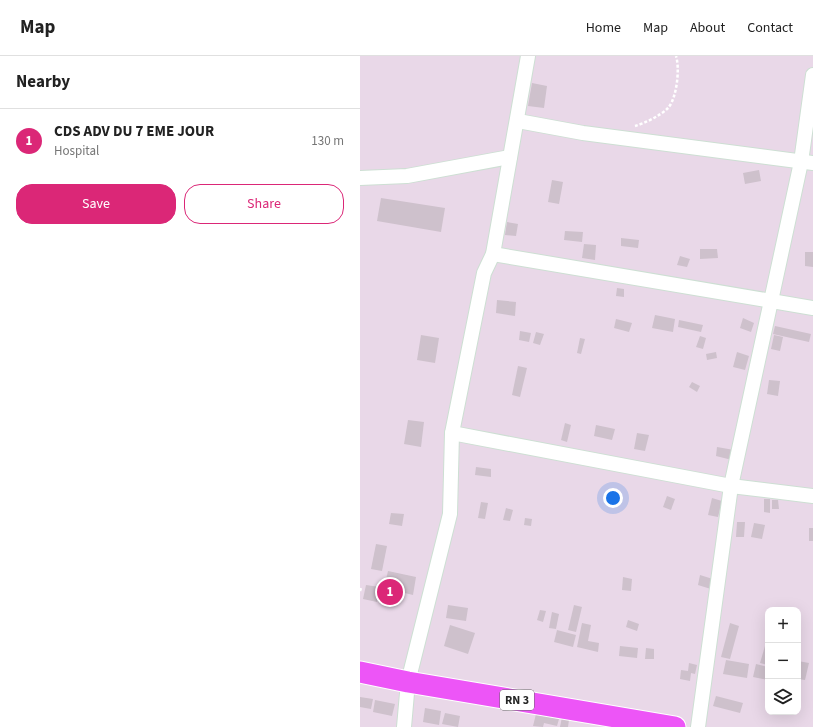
<!DOCTYPE html>
<meta charset="utf-8">
<style>
body{margin:0;font-family:"Source Sans 3",sans-serif;background:#f6f6f6;color:#222}
.controls{position:absolute;right:12px;bottom:12px;display:grid;overflow:hidden;border-radius:8px;box-shadow:0 4px 16px #0002}
.controls button{width:36px;height:36px;display:grid;place-items:center;padding:0;border:0;border-bottom:1px solid #e0e0e0;background:#fff;color:#222;font:20px sans-serif}
.you{position:absolute;left:253px;top:442px;width:14px;height:14px;margin:-10px;border:3px solid #fff;border-radius:50%;background:#1a73e8;box-shadow:0 0 0 6px #1a73e833}
.badge{display:grid;place-items:center;width:26px;height:26px;border-radius:50%;background:#db2777;color:#fff;font-size:13px;font-weight:700}
.pin{position:absolute;translate:-50% -50%;border:2px solid #fff;box-shadow:0 1px 4px #0006}
.list{margin:0;padding:0;list-style:none}
h2{display:flex;justify-content:space-between;align-items:center;height:52px;margin:0;padding:0 16px;font-size:17px}
h2 small{font-size:13px;font-weight:400;color:#767676}
.list li{display:grid;grid-template-columns:26px 1fr auto;gap:12px;align-items:center;box-sizing:border-box;height:64px;padding:0 16px;border-top:1px solid #e0e0e0}
.list b{display:block;font-size:15px;white-space:nowrap}
.list p{margin:0;font-size:13px;white-space:nowrap;color:#767676}
.list em{font-size:13px;font-style:normal;color:#767676}
.actions{display:flex;gap:8px;padding:12px 16px}
.actions a{flex:1;padding:9px 0;border:1px solid #db2777;border-radius:16px;text-align:center;font-size:14px;color:#db2777}
.actions .main{background:#db2777;color:#fff}
.icon{flex:none;width:22px;height:22px;fill:none;stroke:currentColor;stroke-width:2;stroke-linecap:round;stroke-linejoin:round}
.map{position:relative;flex:none;width:453px;height:671px;overflow:hidden}
header{display:flex;align-items:center;gap:24px;box-sizing:border-box;height:56px;padding:0 20px;background:#fff;border-bottom:1px solid #e0e0e0}
header strong{font-size:19px}
nav{display:flex;gap:22px;margin-inline-start:auto;font-size:14px}
main{display:flex}
aside{flex:1;background:#fff}
.map>svg:first-child{display:block}
.building{fill:#cec1cc}
.lines{fill:none;stroke-linecap:round;stroke-linejoin:round}
.minor-casing{stroke:#cddfd3;stroke-width:16}
.highway-casing{stroke:#fff;stroke-width:23}
.path{stroke:#fff;stroke-width:2.5;stroke-dasharray:3 2;stroke-linecap:butt}
.minor{stroke:#fff;stroke-width:14}
.highway{stroke:#ed55f7;stroke-width:21}
.labels{text-anchor:middle;dominant-baseline:central;stroke-width:3.5;stroke-linejoin:round;paint-order:stroke}
.shield{fill:#fff;stroke:#676767;stroke-width:1}
.shield-label{font-size:12px;font-weight:bold;fill:#262626}
</style>
<header>
<strong>Map</strong>
<nav><a>Home</a><a>Map</a><a>About</a><a>Contact</a></nav>
</header>
<main>
<aside>
<h2>Nearby<small></small></h2>
<ul class="list">
<li><span class="badge">1</span><div><b>CDS ADV DU 7 EME JOUR</b><p>Hospital</p></div><em>130 m</em></li>
</ul>
<div class="actions"><a class="main">Save</a><a>Share</a></div>
</aside>
<div class="map">
<svg width="453" height="671" viewBox="0 0 453 671">
<rect width="100%" height="100%" fill="#e9d8e8"/>
<g class="building">
<path d="M 172,27 L 187,30 L 184,52 L 168,50 Z"/>
<path d="M 399,114 L 401,125 L 385,128 L 383,117 Z"/>
<path d="M 192,124 L 203,126 L 199,148 L 188,146 Z"/>
<path d="M 21,142 L 85,152 L 81,176 L 17,165 Z"/>
<path d="M 147,166 L 158,168 L 156,180 L 145,179 Z"/>
<path d="M 205,175 L 223,176 L 222,186 L 204,184 Z"/>
<path d="M 261,182 L 279,184 L 278,192 L 261,190 Z"/>
<path d="M 224,188 L 236,189 L 235,204 L 222,202 Z"/>
<path d="M 340,193 L 357,193 L 358,202 L 340,203 Z"/>
<path d="M 445,196 L 453,196 L 453,211 L 445,210 Z"/>
<path d="M 320,200 L 330,203 L 327,211 L 317,209 Z"/>
<path d="M 257,232 L 264,233 L 264,241 L 256,240 Z"/>
<path d="M 137,244 L 156,246 L 155,260 L 136,257 Z"/>
<path d="M 295,259 L 315,263 L 313,276 L 292,272 Z"/>
<path d="M 383,262 L 394,267 L 391,276 L 380,272 Z"/>
<path d="M 256,263 L 272,267 L 269,276 L 254,272 Z"/>
<path d="M 319,264 L 343,269 L 341,276 L 318,271 Z"/>
<path d="M 415,270 L 451,278 L 449,286 L 413,278 Z"/>
<path d="M 160,275 L 171,277 L 169,286 L 159,284 Z"/>
<path d="M 176,276 L 184,278 L 180,289 L 173,287 Z"/>
<path d="M 61,279 L 79,282 L 75,307 L 57,304 Z"/>
<path d="M 414,279 L 423,281 L 420,295 L 411,293 Z"/>
<path d="M 340,280 L 346,282 L 343,293 L 336,291 Z"/>
<path d="M 220,282 L 225,283 L 221,298 L 217,297 Z"/>
<path d="M 356,296 L 357,302 L 347,304 L 346,298 Z"/>
<path d="M 377,296 L 389,300 L 385,314 L 373,311 Z"/>
<path d="M 158,310 L 167,312 L 160,341 L 152,339 Z"/>
<path d="M 409,324 L 420,325 L 418,340 L 407,338 Z"/>
<path d="M 332,326 L 340,330 L 337,336 L 329,331 Z"/>
<path d="M 48,364 L 64,366 L 61,391 L 44,388 Z"/>
<path d="M 205,367 L 211,369 L 207,386 L 201,384 Z"/>
<path d="M 236,369 L 255,373 L 252,384 L 234,380 Z"/>
<path d="M 277,377 L 289,379 L 285,395 L 274,393 Z"/>
<path d="M 357,391 L 374,394 L 372,404 L 356,400 Z"/>
<path d="M 116,411 L 131,413 L 131,421 L 115,419 Z"/>
<path d="M 307,440 L 315,443 L 311,454 L 303,451 Z"/>
<path d="M 352,442 L 362,445 L 358,461 L 348,459 Z"/>
<path d="M 404,443 L 410,443 L 410,457 L 404,456 Z"/>
<path d="M 412,444 L 418,444 L 419,453 L 412,453 Z"/>
<path d="M 121,446 L 128,447 L 125,463 L 118,462 Z"/>
<path d="M 146,452 L 153,454 L 150,465 L 143,464 Z"/>
<path d="M 31,457 L 44,458 L 42,470 L 29,468 Z"/>
<path d="M 165,462 L 172,463 L 171,470 L 164,469 Z"/>
<path d="M 377,466 L 385,466 L 384,481 L 376,481 Z"/>
<path d="M 394,467 L 405,469 L 402,483 L 391,481 Z"/>
<rect x="449" y="472" width="4" height="13"/>
<path d="M 16,488 L 27,490 L 22,515 L 11,513 Z"/>
<path d="M 28,515 L 56,521 L 53,539 L 24,532 Z"/>
<path d="M 340,519 L 356,524 L 354,534 L 338,529 Z"/>
<path d="M 263,521 L 272,523 L 271,535 L 262,534 Z"/>
<path d="M 6,529 L 20,531 L 17,546 L 3,543 Z"/>
<path d="M 88,549 L 108,552 L 106,565 L 86,562 Z"/>
<path d="M 214,549 L 222,551 L 216,576 L 208,574 Z"/>
<path d="M 180,554 L 186,555 L 183,566 L 177,564 Z"/>
<path d="M 192,556 L 199,558 L 196,573 L 189,572 Z"/>
<path d="M 268,564 L 279,568 L 277,575 L 266,571 Z"/>
<path d="M 222,567 L 231,569 L 228,585 L 239,587 L 238,596 L 217,591 Z"/>
<path d="M 370,567 L 379,570 L 370,603 L 361,601 Z"/>
<path d="M 90,569 L 115,577 L 108,598 L 84,590 Z"/>
<path d="M 197,574 L 216,579 L 213,591 L 194,586 Z"/>
<path d="M 407,583 L 408,583 L 408,609 L 400,607 Z"/>
<path d="M 260,590 L 278,592 L 277,602 L 259,600 Z"/>
<path d="M 286,592 L 294,593 L 294,603 L 285,603 Z"/>
<path d="M 366,604 L 389,608 L 387,622 L 363,618 Z"/>
<path d="M 438,605 L 449,607 L 445,624 L 438,623 Z"/>
<path d="M 329,607 L 337,609 L 335,618 L 331,617 L 330,625 L 320,623 L 321,614 L 328,615 Z"/>
<path d="M 396,608 L 408,611 L 408,624 L 393,621 Z"/>
<path d="M 356,640 L 383,647 L 380,657 L 353,650 Z"/>
<path d="M 0,641 L 13,643 L 11,653 L 0,651 Z"/>
<path d="M 15,644 L 35,648 L 32,660 L 13,656 Z"/>
<path d="M 65,652 L 81,655 L 79,669 L 63,666 Z"/>
<path d="M 203,656 L 210,657 L 208,671 L 200,671 Z"/>
<path d="M 85,657 L 100,660 L 98,671 L 82,668 Z"/>
<path d="M 176,658 L 199,663 L 197,670 L 184,667 L 183,671 L 173,670 Z"/>
</g>
<g class="lines">
<g class="minor-casing">
<g id="minor">
<path d="M 158,65 L 223,77 L 453,107"/>
<path d="M 0,122 L 47,120 L 150,101"/>
<path d="M 133,198 L 453,252"/>
<path d="M 92,377 L 371,430 L 453,440"/>
<path d="M 44,671 L 48,626 L 90,458 L 92,377 L 124,217 L 133,198 L 168,0"/>
<path d="M 338,671 L 371,430 L 441,106 L 453,19"/>
</g>
</g>
<g class="highway-casing">
<path id="highway" d="M 0,616 L 48,626 L 315,671"/>
</g>
<g class="path">
<path d="M 275,70 C 285,67 300,60 308,52 C 317,42 320,12 316,0"/>
<path d="M 0,535 L 1,532"/>
</g>
<use href="#minor" class="minor"/>
<use href="#highway" class="highway"/>
</g>
<g class="labels">
<rect class="shield" x="140" y="634" width="34" height="20" rx="3"/>
<g class="shield-label">
<text x="157" y="644">RN 3</text>
</g>
</g>
</svg>
<div class="controls">
<button>+</button>
<button>−</button>
<button><svg class="icon" aria-label="layers" viewBox="0 0 24 24"><path d="M12 4l9 5-9 5-9-5zM3 14l9 5 9-5"/></svg></button>
</div>
<div class="you"></div>
<div class="pin badge" style="left:30px;top:536px">1</div>
</div>
</main>
